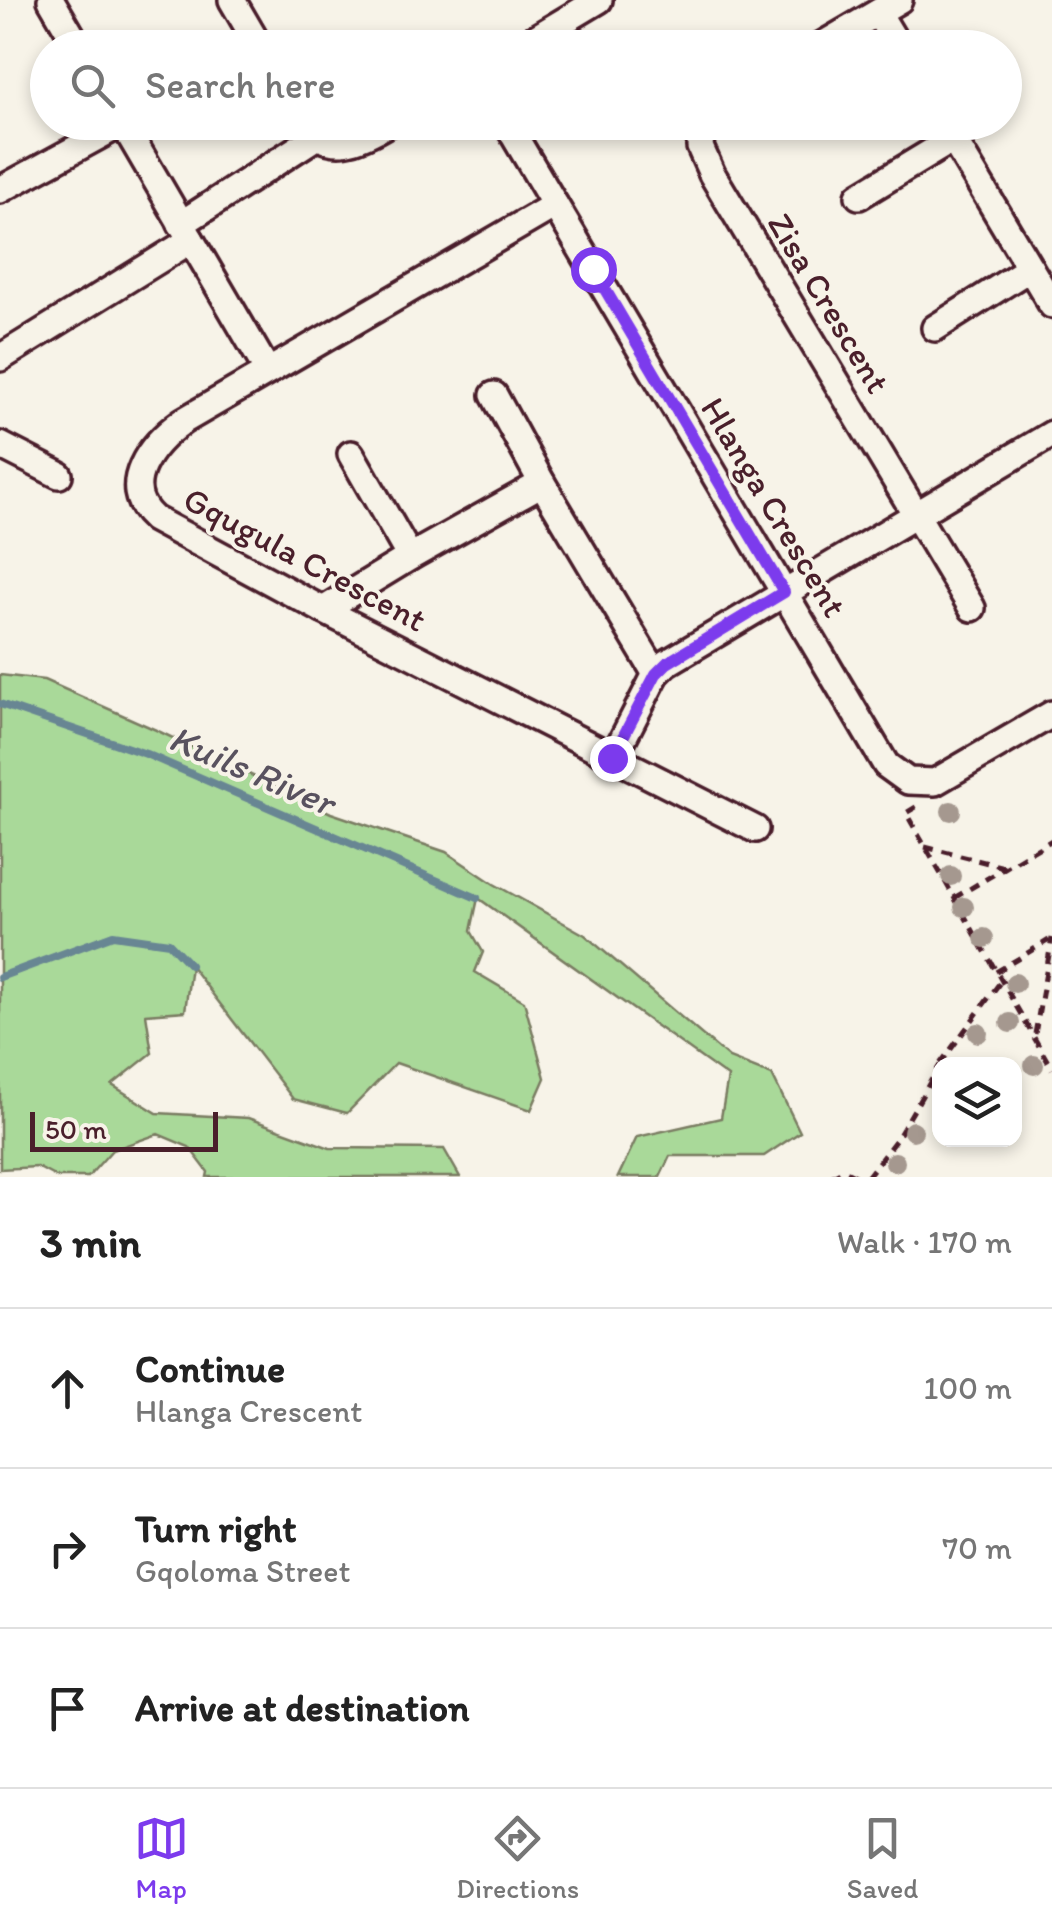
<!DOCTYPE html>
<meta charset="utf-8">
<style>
body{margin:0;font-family:Itim,sans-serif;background:#f6f6f6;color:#222}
.controls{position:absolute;right:30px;bottom:30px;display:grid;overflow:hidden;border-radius:20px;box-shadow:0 5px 15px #0003}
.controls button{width:90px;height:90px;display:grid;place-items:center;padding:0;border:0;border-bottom:2px solid #e0e0e0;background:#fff;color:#222;font:50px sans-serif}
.scale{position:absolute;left:30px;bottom:25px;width:188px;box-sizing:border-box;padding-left:10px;border:5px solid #4a1f2b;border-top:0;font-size:28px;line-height:35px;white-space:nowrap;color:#4a1f2b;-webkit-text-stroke:8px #f7f3e8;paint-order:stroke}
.stop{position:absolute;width:30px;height:30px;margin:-22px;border:8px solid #7c3aed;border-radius:50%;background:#fff}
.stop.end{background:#7c3aed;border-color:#fff;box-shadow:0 2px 10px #0008}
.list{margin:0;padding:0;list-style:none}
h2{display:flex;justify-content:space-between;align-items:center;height:130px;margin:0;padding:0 40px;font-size:42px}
h2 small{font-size:32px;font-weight:400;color:#767676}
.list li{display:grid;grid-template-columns:65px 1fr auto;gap:30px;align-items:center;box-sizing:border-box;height:160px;padding:0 40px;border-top:2px solid #e0e0e0}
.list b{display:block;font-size:38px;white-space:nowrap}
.list p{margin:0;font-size:32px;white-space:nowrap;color:#767676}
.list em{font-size:32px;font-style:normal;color:#767676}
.icon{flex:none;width:55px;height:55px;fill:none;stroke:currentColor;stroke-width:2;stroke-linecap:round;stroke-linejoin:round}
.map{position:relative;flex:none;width:1052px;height:1177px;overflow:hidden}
.search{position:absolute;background:#fff;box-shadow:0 5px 15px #0003;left:30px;right:30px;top:30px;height:110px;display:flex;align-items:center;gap:25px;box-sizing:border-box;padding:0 35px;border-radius:55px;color:#767676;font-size:38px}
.sheet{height:610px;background:#fff}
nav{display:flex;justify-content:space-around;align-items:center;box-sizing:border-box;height:140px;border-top:2px solid #e0e0e0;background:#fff;font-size:28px;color:#767676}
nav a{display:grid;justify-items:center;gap:5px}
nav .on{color:#7c3aed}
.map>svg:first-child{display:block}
.green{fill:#a9d999;stroke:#7a7c62;stroke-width:2.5}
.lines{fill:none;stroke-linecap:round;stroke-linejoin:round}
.stream{stroke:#688693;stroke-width:8}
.minor-casing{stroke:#4a1f2b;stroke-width:32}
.path{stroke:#4a1f2b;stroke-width:5;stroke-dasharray:10 8;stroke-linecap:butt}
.minor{stroke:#f7f3e8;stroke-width:25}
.tree{fill:#a5988f}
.route{stroke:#7c3aed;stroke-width:12}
.labels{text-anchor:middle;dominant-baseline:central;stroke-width:8;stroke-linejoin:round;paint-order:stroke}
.street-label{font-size:35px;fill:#4a1f2b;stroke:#f7f3e8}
.water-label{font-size:38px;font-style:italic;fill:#59525f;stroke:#f7f3e8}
</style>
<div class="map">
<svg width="1052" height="1177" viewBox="0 0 1052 1177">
<rect width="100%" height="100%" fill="#f7f3e8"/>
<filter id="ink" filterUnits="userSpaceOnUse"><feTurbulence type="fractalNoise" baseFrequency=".01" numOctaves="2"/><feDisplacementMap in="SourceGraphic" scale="20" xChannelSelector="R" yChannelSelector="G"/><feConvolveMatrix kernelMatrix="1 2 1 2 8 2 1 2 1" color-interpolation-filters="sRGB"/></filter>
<g filter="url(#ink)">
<path class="green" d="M 0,675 L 44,680 L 156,730 L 331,813 L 446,852 L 494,884 L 585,935 L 729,1058 L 772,1075 L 800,1132 L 764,1156 L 670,1156 L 660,1177 L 618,1177 L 637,1137 L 721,1118 L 728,1077 L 478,898 L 471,931 L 483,952 L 475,972 L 524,1001 L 545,1078 L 531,1110 L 396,1063 L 347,1113 L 293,1099 L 191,966 L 185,1011 L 146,1014 L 152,1053 L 112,1085 L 157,1113 L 248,1118 L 330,1148 L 444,1149 L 460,1177 L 207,1177 L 208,1172 L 189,1147 L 158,1134 L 112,1150 L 88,1177 L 56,1177 L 37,1167 L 0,1169 Z"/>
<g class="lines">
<g class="stream">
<path d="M 0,704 L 146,754 L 477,898"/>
<path d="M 0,977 L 113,935 L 169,943 L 190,965"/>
</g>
<g class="minor-casing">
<g id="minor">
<path d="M 51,0 L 79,48"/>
<path d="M 232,0 L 260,48"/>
<path d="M 878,13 L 899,48"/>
<path d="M 519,48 L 599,0"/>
<path d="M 817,48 L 899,0"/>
<path d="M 122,122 L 267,370"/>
<path d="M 304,122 C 329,156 361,140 390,122"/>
<path d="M 506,122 L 886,765 L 908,781 L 935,782 L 1052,714"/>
<path d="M 702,122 L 700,147 L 712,174 L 972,608"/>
<path d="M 943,122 L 1052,305"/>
<path d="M 0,190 L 123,123"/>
<path d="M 859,196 L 953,139"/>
<path d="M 555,205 L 183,421 C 152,443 116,486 154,519 L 323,610 L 755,829"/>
<path d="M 181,224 L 317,136"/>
<path d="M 935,328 L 1030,268"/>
<path d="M 0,358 L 191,240"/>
<path d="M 494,395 L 542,483 L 656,674"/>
<path d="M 0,445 L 59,475"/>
<path d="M 351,454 L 410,557"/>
<path d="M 323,610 L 410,557 L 542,483"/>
<path d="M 613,758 L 656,674 L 667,663 L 1052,434"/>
</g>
</g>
<g class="path">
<path d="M 916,807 L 906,813 L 1052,1069"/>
<path d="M 925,847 L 1004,867"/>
<path d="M 954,898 L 1052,840"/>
<path d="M 996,972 L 1049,940"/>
<path d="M 1035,1034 L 1052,938"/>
<path d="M 940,1064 L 1001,981"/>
<path d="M 831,1177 L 844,1170 L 858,1177"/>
<path d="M 867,1177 L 898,1137 L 940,1065"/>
</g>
<use href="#minor" class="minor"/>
</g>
<g class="tree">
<circle cx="951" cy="811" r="10"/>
<circle cx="951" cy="876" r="10"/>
<circle cx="964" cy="907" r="10"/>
<circle cx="984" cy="938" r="10"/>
<circle cx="1015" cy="983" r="10"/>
<circle cx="1010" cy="1023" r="10"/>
<circle cx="978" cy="1033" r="10"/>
<circle cx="1034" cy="1065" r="10"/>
<circle cx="913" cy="1131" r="10"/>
<circle cx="895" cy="1162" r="10"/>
</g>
</g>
<g class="lines" filter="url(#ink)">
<path class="route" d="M 593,269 L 784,592 L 667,663 L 656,674 L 612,758"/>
</g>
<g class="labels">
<g class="street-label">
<text transform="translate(829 303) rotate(59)">Zisa Crescent</text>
<text transform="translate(774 507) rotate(59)">Hlanga Crescent</text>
<text transform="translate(305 559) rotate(28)">Gqugula Crescent</text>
</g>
<g class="water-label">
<text transform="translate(252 770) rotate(23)">Kuils River</text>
</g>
</g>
</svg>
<div class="controls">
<button><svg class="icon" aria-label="layers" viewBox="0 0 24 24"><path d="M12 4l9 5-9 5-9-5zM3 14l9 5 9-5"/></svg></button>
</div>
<div class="scale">50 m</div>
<div class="stop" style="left:593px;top:269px"></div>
<div class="stop end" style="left:612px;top:758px"></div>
<div class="search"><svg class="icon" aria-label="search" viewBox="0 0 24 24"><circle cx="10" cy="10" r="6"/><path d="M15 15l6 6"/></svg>Search here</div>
</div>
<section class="sheet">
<h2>3 min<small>Walk · 170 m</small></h2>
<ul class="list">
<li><svg class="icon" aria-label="ahead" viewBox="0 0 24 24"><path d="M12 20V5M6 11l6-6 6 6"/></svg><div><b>Continue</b><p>Hlanga Crescent</p></div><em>100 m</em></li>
<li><svg class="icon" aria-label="right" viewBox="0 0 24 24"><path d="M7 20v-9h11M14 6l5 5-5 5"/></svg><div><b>Turn right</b><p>Gqoloma Street</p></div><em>70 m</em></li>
<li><svg class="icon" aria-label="arrive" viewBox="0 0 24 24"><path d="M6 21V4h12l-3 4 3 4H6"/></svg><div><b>Arrive at destination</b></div></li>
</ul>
</section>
<nav>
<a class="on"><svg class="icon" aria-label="map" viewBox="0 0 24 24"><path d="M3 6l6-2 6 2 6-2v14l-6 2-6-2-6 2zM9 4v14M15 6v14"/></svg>Map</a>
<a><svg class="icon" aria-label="directions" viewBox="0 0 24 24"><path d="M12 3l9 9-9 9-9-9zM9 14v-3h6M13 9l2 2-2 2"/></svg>Directions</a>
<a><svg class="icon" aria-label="saved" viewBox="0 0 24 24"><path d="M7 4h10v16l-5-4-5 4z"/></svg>Saved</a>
</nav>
